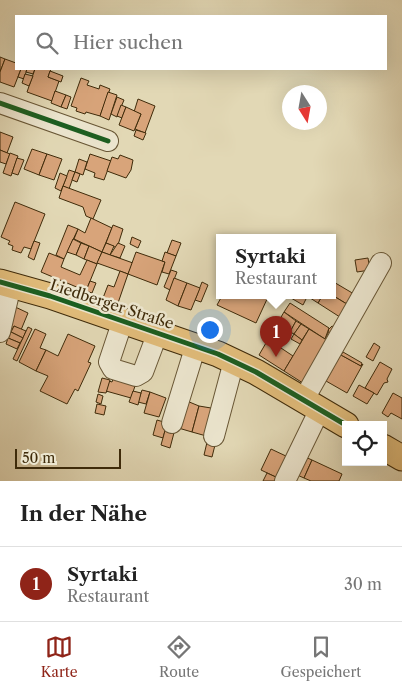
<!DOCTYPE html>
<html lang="de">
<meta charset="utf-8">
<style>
body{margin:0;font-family:"Libre Caslon Text",serif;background:#f2f2f2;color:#222}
.controls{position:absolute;right:15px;bottom:15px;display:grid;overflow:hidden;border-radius:0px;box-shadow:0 5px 20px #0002}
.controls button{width:45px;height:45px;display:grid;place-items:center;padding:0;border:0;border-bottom:1px solid #e0e0e0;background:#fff;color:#222;font:25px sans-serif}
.compass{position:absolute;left:282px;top:85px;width:45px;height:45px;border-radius:50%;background:#fff;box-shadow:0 5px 20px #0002;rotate:169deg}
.scale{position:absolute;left:15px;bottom:12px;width:106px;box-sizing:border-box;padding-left:5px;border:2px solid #3f2b0a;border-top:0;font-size:14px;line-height:18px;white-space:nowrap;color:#3f2b0a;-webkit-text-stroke:4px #ece6cf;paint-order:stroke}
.you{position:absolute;left:209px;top:329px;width:18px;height:18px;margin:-12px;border:4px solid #fff;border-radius:50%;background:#1a73e8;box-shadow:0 0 0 8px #1a73e833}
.badge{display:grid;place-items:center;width:32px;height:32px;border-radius:50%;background:#8f2418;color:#fff;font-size:16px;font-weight:700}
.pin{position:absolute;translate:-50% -41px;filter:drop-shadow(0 1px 2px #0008)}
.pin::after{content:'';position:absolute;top:26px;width:18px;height:15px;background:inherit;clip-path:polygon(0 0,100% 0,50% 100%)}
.popup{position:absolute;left:216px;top:234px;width:120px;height:65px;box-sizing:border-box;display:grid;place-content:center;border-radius:0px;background:#fff;filter:drop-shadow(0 1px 4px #0005);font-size:16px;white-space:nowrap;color:#767676}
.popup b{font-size:19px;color:#222}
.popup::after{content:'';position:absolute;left:50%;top:100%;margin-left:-10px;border:10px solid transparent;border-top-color:#fff}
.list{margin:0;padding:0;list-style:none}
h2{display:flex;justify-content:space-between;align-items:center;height:65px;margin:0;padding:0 20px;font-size:21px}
h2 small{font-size:16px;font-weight:400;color:#767676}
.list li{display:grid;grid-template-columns:32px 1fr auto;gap:15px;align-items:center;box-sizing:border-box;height:75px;padding:0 20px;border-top:1px solid #e0e0e0}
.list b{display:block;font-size:19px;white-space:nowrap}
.list p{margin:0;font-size:16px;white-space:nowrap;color:#767676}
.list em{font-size:16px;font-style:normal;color:#767676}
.icon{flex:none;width:28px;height:28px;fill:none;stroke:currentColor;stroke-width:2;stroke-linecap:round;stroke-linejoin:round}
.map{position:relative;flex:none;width:402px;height:481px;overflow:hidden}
.search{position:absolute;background:#fff;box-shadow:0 5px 20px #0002;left:15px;right:15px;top:15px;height:55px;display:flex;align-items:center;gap:12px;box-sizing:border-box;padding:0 18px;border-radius:0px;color:#767676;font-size:19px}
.sheet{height:140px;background:#fff}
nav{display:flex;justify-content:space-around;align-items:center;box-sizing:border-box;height:70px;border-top:1px solid #e0e0e0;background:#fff;font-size:14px;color:#767676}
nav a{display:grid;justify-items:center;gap:2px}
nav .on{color:#8f2418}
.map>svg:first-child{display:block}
.building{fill:#d8a47a;stroke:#3f2b0a}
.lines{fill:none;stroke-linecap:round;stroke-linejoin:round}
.minor-casing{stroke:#685635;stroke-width:22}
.major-casing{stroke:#3f2b0a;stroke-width:27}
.minor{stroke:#ece6cf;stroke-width:20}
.major{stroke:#e1bc7a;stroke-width:25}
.cycleway-casing{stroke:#ece6cf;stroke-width:8}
.cycleway{stroke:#1b5e20;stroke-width:5}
.labels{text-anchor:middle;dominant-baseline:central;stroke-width:5;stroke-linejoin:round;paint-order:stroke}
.street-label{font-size:15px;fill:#3f2b0a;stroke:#ece6cf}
</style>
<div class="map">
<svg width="402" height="481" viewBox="0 0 402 481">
<rect width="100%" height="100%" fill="#e2d8b5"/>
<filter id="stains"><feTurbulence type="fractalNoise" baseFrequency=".004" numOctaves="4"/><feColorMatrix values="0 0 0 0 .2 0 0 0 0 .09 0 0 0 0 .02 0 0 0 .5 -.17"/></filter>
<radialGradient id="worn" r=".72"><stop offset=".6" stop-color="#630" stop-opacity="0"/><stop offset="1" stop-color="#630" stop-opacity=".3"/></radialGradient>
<g class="building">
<path d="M 0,57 L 5,59 L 0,72 Z"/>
<path d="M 5,59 L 16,63 L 16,69 L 21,69 L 14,87 L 0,82 L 0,72 Z"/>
<path d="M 21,69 L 27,69 L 24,79 L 18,77 Z"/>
<path d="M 27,69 L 35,69 L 33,74 L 26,72 Z"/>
<path d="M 35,69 L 51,69 L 48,77 L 59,81 L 52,101 L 27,92 Z"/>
<path d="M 50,71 L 63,76 L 61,82 L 48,77 Z"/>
<path d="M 25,74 L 33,76 L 29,86 L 22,83 Z"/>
<path d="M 81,78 L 89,81 L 87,85 L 99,89 L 100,85 L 110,89 L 100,116 L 86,112 L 85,114 L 76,111 L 77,108 L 71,106 Z"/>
<path d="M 55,91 L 66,95 L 61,107 L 51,103 Z"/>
<path d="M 108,92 L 117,95 L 109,120 L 100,116 Z"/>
<path d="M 66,95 L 71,97 L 67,109 L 61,107 Z"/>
<path d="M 117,97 L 124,100 L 117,117 L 111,114 Z"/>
<path d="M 138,99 L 155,106 L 145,133 L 135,129 L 141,114 L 134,112 Z"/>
<path d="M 121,105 L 126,107 L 122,118 L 117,116 Z"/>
<path d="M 126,107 L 141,114 L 134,131 L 119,125 Z"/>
<path d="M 136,130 L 146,133 L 143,140 L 134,136 Z"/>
<path d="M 0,132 L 13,137 L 7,153 L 0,150 Z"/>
<path d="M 32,149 L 47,154 L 39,175 L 24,169 Z"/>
<path d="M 0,150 L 10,154 L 6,164 L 0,162 Z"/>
<path d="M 10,153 L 18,156 L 11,176 L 3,173 Z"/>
<path d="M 47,154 L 62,159 L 54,180 L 39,175 Z"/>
<path d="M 90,154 L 111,161 L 104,180 L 94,177 L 95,173 L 85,169 Z"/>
<path d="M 120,155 L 133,160 L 131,170 L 126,178 L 107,171 L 112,157 L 118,159 Z"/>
<path d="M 17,158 L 24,160 L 18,175 L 12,173 Z"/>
<path d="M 79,159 L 87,162 L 83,175 L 75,172 Z"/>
<path d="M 69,170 L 75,172 L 69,189 L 63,186 Z"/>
<path d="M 75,172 L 80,174 L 77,182 L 72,180 Z"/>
<path d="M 60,173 L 67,176 L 61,191 L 55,188 Z"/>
<path d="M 63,186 L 101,200 L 93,219 L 86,216 L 83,207 L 59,198 Z"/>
<path d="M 15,202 L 45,214 L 31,249 L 24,247 L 21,253 L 12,250 L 13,246 L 8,244 L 10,241 L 1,237 Z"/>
<path d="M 91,218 L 112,228 L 102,252 L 74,239 L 78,229 L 85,233 Z"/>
<path d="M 68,225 L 78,229 L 64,259 L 56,255 Z"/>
<path d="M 113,225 L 123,229 L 117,248 L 106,243 Z"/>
<path d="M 132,237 L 141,241 L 138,248 L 130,244 Z"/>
<path d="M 73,239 L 81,243 L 76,255 L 67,252 Z"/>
<path d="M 172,240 L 181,243 L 176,256 L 167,253 Z"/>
<path d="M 34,241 L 40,243 L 34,260 L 28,257 Z"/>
<path d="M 81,243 L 89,246 L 84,259 L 76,255 Z"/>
<path d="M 106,243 L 114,246 L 110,255 L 102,252 Z"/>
<path d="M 118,243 L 125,246 L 120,258 L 110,255 Z"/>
<path d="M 89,246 L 102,252 L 97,264 L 84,259 Z"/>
<path d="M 102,252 L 133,263 L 128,274 L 97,263 Z"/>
<path d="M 136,252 L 165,262 L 157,285 L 128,274 Z"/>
<path d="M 165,252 L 176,256 L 169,274 L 162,272 L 165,262 L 162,261 Z"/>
<path d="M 49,253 L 64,259 L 61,267 L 80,275 L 87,260 L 97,264 L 86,291 L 41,272 Z"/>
<path d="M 368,258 L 370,270 L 357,272 L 355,260 Z"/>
<path d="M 171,270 L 177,272 L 170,290 L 164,287 Z"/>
<path d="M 120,271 L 128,274 L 118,303 L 103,298 L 108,285 L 114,287 Z"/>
<path d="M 174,278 L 187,283 L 178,306 L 166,300 Z"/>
<path d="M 90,281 L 96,283 L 92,293 L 86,291 Z"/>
<path d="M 332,281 L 354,294 L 347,304 L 332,295 Z"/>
<path d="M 202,282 L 208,285 L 201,302 L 195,300 Z"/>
<path d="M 187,283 L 200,288 L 191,310 L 178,306 Z"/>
<path d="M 332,295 L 350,306 L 343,319 L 318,303 L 322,296 Z"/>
<path d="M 222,296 L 265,296 L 268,297 L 256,323 L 217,305 Z"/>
<path d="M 292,296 L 307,296 L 307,297 L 303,305 L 291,298 Z"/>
<path d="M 307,296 L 322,296 L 318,303 Z"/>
<path d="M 290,303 L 329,328 L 325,339 L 284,312 Z"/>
<path d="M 11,305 L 28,313 L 21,330 L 14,326 L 9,336 L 2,332 Z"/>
<path d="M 284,312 L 296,321 L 290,332 L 277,324 Z"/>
<path d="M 296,321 L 301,324 L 294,334 L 290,332 Z"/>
<path d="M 277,324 L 287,330 L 278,346 L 293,356 L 284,371 L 259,355 Z"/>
<path d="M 301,324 L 309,329 L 302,340 L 294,334 Z"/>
<path d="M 14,326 L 26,331 L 23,338 L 11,332 Z"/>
<path d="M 332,326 L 337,329 L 306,385 L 284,371 L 309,329 L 325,339 L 329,331 L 328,330 Z"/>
<path d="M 28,327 L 32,329 L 17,361 L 13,359 Z"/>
<path d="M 35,329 L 46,334 L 40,348 L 46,350 L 36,371 L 19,362 Z"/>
<path d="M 11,332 L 23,338 L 20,343 L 8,338 Z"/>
<path d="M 68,334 L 95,346 L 88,362 L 91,363 L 78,391 L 75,389 L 67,404 L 40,391 L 48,376 L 36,371 L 46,350 L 58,356 Z"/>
<path d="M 294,334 L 302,340 L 300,344 L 291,339 Z"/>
<path d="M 8,338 L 20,343 L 17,349 L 6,344 Z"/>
<path d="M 374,343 L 380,347 L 373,361 L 366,357 Z"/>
<path d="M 342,352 L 341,355 L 361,366 L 363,364 L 347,393 L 326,381 Z"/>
<path d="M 343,352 L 362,363 L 361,366 L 341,355 Z"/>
<path d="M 380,362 L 392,369 L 387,379 L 388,382 L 384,383 L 377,395 L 365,388 Z"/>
<path d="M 115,373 L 137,380 L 131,398 L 106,391 L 109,381 L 112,382 Z"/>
<path d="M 102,378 L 110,380 L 106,393 L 98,392 Z"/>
<path d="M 359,385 L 374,393 L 367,404 L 353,396 Z"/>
<path d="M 142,390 L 150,392 L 146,404 L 138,402 Z"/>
<path d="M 133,391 L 141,393 L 138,405 L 129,402 Z"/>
<path d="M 150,392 L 166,398 L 159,417 L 144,413 Z"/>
<path d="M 393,393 L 402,398 L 402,419 L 391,413 L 388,417 L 382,413 Z"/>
<path d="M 98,394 L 103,396 L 101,404 L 96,402 Z"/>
<path d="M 182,399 L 199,406 L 192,432 L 175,427 Z"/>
<path d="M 97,404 L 106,406 L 104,415 L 95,413 Z"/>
<path d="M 199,406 L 217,409 L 210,437 L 192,432 Z"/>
<path d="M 157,420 L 167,423 L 163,438 L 153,435 Z"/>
<path d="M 166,427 L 175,429 L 170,448 L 161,445 Z"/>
<path d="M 208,438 L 216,441 L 212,457 L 204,455 Z"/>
<path d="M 271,449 L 288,457 L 278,478 L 261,470 Z"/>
<path d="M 303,456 L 312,460 L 304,478 L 295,474 Z"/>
<path d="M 312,460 L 342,474 L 339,481 L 311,481 L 304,478 Z"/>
<path d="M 267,473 L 278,478 L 277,481 L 263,481 Z"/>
</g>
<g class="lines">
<g class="minor-casing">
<g id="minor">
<path d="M 0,103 L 108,141"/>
<path d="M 123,320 L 109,362 L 113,369 L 136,376 L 143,372 L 158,332"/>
<path d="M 0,332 L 11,285"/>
<path d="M 304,399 L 381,263"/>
<path d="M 172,423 L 196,345"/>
<path d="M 214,436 L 234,361"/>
<path d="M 285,481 L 320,409"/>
</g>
</g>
<g class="major-casing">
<g id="major">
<path d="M 0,282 L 50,296 L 218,354 L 256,372 L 346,425"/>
<path d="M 383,447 L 402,458"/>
</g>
</g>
<use href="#minor" class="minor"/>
<use href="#major" class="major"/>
<g class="cycleway-casing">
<g id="cycleway">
<path d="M 0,103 L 108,141"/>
<path d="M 0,282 L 50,296 L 218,354 L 256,372 L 346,425"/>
</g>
</g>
<use href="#cycleway" class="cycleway"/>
</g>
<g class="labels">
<g class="street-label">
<text transform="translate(112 304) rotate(18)">Liedberger Straße</text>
</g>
</g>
<rect width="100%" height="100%" filter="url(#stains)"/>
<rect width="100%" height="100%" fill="url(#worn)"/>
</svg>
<div class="controls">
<button><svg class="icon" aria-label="locate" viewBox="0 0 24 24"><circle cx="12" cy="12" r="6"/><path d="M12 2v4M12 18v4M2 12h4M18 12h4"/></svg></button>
</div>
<svg class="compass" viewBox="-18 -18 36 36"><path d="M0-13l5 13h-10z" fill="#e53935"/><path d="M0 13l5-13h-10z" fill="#767676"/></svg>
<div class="scale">50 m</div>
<div class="you"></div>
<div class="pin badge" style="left:276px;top:357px">1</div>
<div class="popup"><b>Syrtaki</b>Restaurant</div>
<div class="search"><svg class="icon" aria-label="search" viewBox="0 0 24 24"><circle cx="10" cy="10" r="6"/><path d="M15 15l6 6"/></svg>Hier suchen</div>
</div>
<section class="sheet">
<h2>In der Nähe<small></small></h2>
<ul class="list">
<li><span class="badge">1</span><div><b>Syrtaki</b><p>Restaurant</p></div><em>30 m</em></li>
</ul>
</section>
<nav>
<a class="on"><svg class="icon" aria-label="map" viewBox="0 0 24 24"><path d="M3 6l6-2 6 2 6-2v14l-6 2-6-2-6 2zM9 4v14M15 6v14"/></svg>Karte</a>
<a><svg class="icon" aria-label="directions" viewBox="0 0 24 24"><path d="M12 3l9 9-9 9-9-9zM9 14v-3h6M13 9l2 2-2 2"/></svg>Route</a>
<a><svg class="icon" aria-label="saved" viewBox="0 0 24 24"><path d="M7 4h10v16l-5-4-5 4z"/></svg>Gespeichert</a>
</nav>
